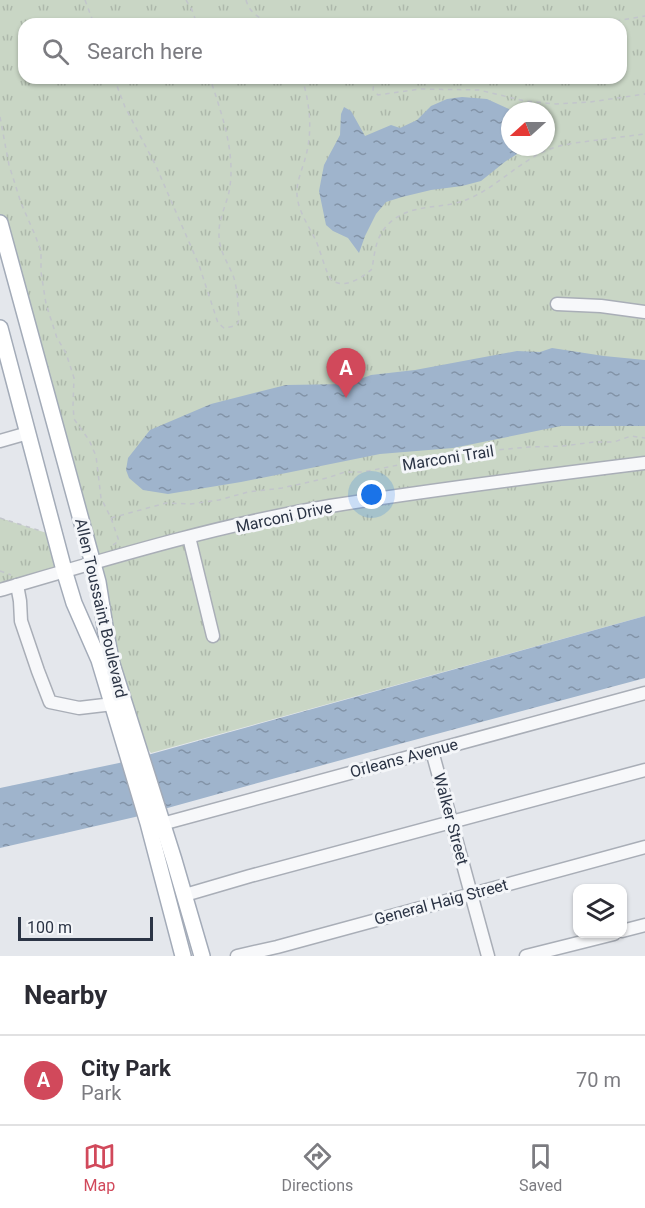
<!DOCTYPE html>
<style>
body{margin:0;font-family:Roboto,sans-serif;background:#f7f7f7;color:#2b2b33}
.controls{position:absolute;right:18px;bottom:18px;display:grid;overflow:hidden;border-radius:12px;box-shadow:0 2px 4px #0004}
.controls button{width:54px;height:54px;display:grid;place-items:center;padding:0;border:0;border-bottom:2px solid #e1e1e2;background:#fff;color:#2b2b33;font:30px sans-serif}
.compass{position:absolute;left:501px;top:102px;width:54px;height:54px;border-radius:50%;background:#fff;box-shadow:0 2px 4px #0004;rotate:249deg}
.scale{position:absolute;left:18px;bottom:15px;width:135px;box-sizing:border-box;padding-left:6px;border:3px solid #2b3445;border-top:0;font-size:16px;line-height:21px;white-space:nowrap;color:#2b3445;-webkit-text-stroke:4px #f4f6f9;paint-order:stroke}
.you{position:absolute;left:372px;top:495px;width:21px;height:21px;margin:-15px;border:4px solid #fff;border-radius:50%;background:#1a73e8;box-shadow:0 0 0 9px #1a73e833}
.badge{display:grid;place-items:center;width:39px;height:39px;border-radius:50%;background:#d1495b;color:#fff;font-size:20px;font-weight:700}
.pin{position:absolute;translate:-50% -50px;filter:drop-shadow(0 2px 3px #0008)}
.pin::after{content:'';position:absolute;top:32px;width:21px;height:18px;background:inherit;clip-path:polygon(0 0,100% 0,50% 100%)}
.list{margin:0;padding:0;list-style:none}
h2{display:flex;justify-content:space-between;align-items:center;height:78px;margin:0;padding:0 24px;font-size:26px}
h2 small{font-size:20px;font-weight:400;color:#7c7c81}
.list li{display:grid;grid-template-columns:39px 1fr auto;gap:18px;align-items:center;box-sizing:border-box;height:90px;padding:0 24px;border-top:2px solid #e1e1e2}
.list b{display:block;font-size:22px;white-space:nowrap}
.list p{margin:0;font-size:20px;white-space:nowrap;color:#7c7c81}
.list em{font-size:20px;font-style:normal;color:#7c7c81}
.icon{flex:none;width:33px;height:33px;fill:none;stroke:currentColor;stroke-width:2;stroke-linecap:round;stroke-linejoin:round}
.map{position:relative;flex:none;width:645px;height:956px;overflow:hidden}
.search{position:absolute;background:#fff;box-shadow:0 2px 4px #0004;left:18px;right:18px;top:18px;height:66px;display:flex;align-items:center;gap:15px;box-sizing:border-box;padding:0 21px;border-radius:18px;color:#7c7c81;font-size:22px}
.sheet{height:168px;background:#fff}
nav{display:flex;justify-content:space-around;align-items:center;box-sizing:border-box;height:84px;border-top:2px solid #e1e1e2;background:#fff;font-size:16px;color:#7c7c81}
nav a{display:grid;justify-items:center;gap:3px}
nav .on{color:#d1495b}
.map>svg:first-child{display:block}
.park{fill:url(#park-tufts);fill-rule:evenodd}
.water{fill:url(#water-ripples)}
.lines{fill:none;stroke-linecap:round;stroke-linejoin:round}
.minor-casing{stroke:#a9aeb7;stroke-width:15}
.major-casing{stroke:#a3abb8;stroke-width:18}
.path{stroke:#c2c5cb;stroke-width:1.5;stroke-dasharray:4.5 4.5;stroke-linecap:butt}
.minor{stroke:#f7f8fa;stroke-width:12}
.major{stroke:#fff;stroke-width:15}
.labels{text-anchor:middle;dominant-baseline:central;stroke-width:6;stroke-linejoin:round;paint-order:stroke}
.street-label{font-size:16px;fill:#2b3445;stroke:#f4f6f9}
</style>
<div class="map">
<svg width="645" height="956" viewBox="0 0 645 956">
<defs>
<pattern id="park-tufts" width="24" height="20" patternUnits="userSpaceOnUse" patternTransform="scale(1.5)"><rect width="24" height="20" fill="#c9d6c5"/><path d="M3 7l-1-3M5 7V3M7 7l1-3M15 17l-1-3M17 17v-4M19 17l1-3" fill="none" stroke="#adb8ab"/></pattern>
<pattern id="water-ripples" width="26" height="14" patternUnits="userSpaceOnUse" patternTransform="scale(1.5)"><rect width="26" height="14" fill="#9fb4cc"/><path d="M2 4q2-2 4 0t4 0M15 11q2-2 4 0t4 0" fill="none" stroke="#8293a7"/></pattern>
</defs>
<rect width="100%" height="100%" fill="#e4e7ec"/>
<g class="park">
<path d="M 0,0 L 645,0 L 645,616 L 151,753 L 131,727 L 0,223 ZM 24,24 L 621,24 L 621,78 L 24,78 ZM 510,111 L 546,111 L 546,147 L 510,147 Z"/>
<path d="M 0,518 L 56,536 L 64,570 L 0,585 Z"/>
</g>
<g class="water">
<path d="M 462,97 L 487,99 L 513,111 L 510,111 L 510,147 L 528,147 L 506,161 L 481,181 L 462,186 L 431,190 L 402,197 L 386,202 L 376,214 L 365,236 L 359,253 L 348,238 L 333,231 L 326,225 L 319,191 L 324,165 L 340,135 L 341,114 L 344,107 L 351,111 L 365,136 L 391,125 L 400,128 L 417,120 L 431,106 L 447,99 Z"/>
<path d="M 552,348 L 604,356 L 645,360 L 645,426 L 561,426 L 453,448 L 380,454 L 241,482 L 168,494 L 143,490 L 129,478 L 126,470 L 128,458 L 150,430 L 211,404 L 286,385 L 347,384 L 371,375 L 415,370 L 517,351 L 540,352 Z"/>
<path d="M 645,616 L 645,678 L 392,746 L 135,817 L 0,848 L 0,788 L 119,763 Z"/>
</g>
<g class="lines">
<g class="minor-casing">
<g id="minor">
<path d="M 557,304 L 601,306 L 645,312"/>
<path d="M 0,441 L 28,433"/>
<path d="M 189,537 L 213,636"/>
<path d="M 17,585 L 20,601 L 21,621 L 38,671 L 50,702 L 79,708 L 113,704"/>
<path d="M 0,590 C 109,558 218,525 330,506 C 435,489 540,476 645,463"/>
<path d="M 432,751 L 488,956"/>
<path d="M 162,824 L 645,693"/>
<path d="M 185,895 L 250,876 L 645,770"/>
<path d="M 622,931 L 645,925"/>
<path d="M 237,956 L 277,947 L 645,847"/>
<path d="M 526,956 L 614,934"/>
</g>
</g>
<g class="major-casing">
<g id="major">
<path d="M 0,223 L 98,582 L 107,639 L 112,664 L 174,860 L 202,956"/>
<path d="M 0,328 L 64,570 L 74,603 L 99,660 L 148,823 L 183,956"/>
</g>
</g>
<g class="path">
<path d="M 85,0 L 94,24"/>
<path d="M 186,0 L 192,10 L 197,24"/>
<path d="M 246,0 C 250,14 259,17 271,24"/>
<path d="M 598,24 L 645,16"/>
<path d="M 114,78 L 125,107 L 156,166 L 199,265 L 218,323 L 224,328 C 228,327 234,327 237,324 C 240,320 239,314 238,310 C 238,300 237,289 234,278 C 229,264 219,252 219,235 C 218,218 228,203 230,186 C 235,150 221,112 210,78"/>
<path d="M 302,78 C 310,104 313,132 305,159 C 302,170 296,183 297,195 C 298,211 309,226 316,241 C 320,249 326,274 331,279 C 343,291 363,277 372,269 C 375,250 376,233 393,220 C 414,204 439,209 463,201 C 492,191 514,166 541,153 C 556,145 574,143 590,141 C 608,139 627,136 645,134"/>
<path d="M 387,78 L 374,82 L 373,90 L 378,95 L 420,89 L 479,90 L 525,101 L 556,104 L 590,102 L 645,94"/>
<path d="M 0,117 L 9,165 L 21,203 L 35,235 L 41,251 L 41,272 L 46,304 L 57,338 L 66,353 L 74,378 L 73,405 L 74,419 L 89,440 L 96,456 L 101,498 L 111,518 L 119,541 L 113,545"/>
<path d="M 0,518 L 41,531"/>
<path d="M 111,518 L 166,503 L 190,504 L 219,500 L 248,492 L 282,488 L 327,478 L 345,472 L 363,472 L 454,454 L 529,447 L 563,446 L 594,442 L 614,442 L 631,436 L 645,438"/>
<path d="M 0,571 L 11,575"/>
</g>
<use href="#minor" class="minor"/>
<use href="#major" class="major"/>
</g>
<g class="labels">
<g class="street-label">
<text transform="translate(448 458) rotate(-9)">Marconi Trail</text>
<text transform="translate(284 517) rotate(-12)">Marconi Drive</text>
<text transform="translate(101 608) rotate(77)">Allen Toussaint Boulevard</text>
<text transform="translate(404 758) rotate(-15)">Orleans Avenue</text>
<text transform="translate(451 819) rotate(75)">Walker Street</text>
<text transform="translate(441 902) rotate(-15)">General Haig Street</text>
</g>
</g>
</svg>
<div class="controls">
<button><svg class="icon" aria-label="layers" viewBox="0 0 24 24"><path d="M12 4l9 5-9 5-9-5zM3 14l9 5 9-5"/></svg></button>
</div>
<svg class="compass" viewBox="-18 -18 36 36"><path d="M0-13l5 13h-10z" fill="#e53935"/><path d="M0 13l5-13h-10z" fill="#7c7c81"/></svg>
<div class="scale">100 m</div>
<div class="you"></div>
<div class="pin badge" style="left:346px;top:398px">A</div>
<div class="search"><svg class="icon" aria-label="search" viewBox="0 0 24 24"><circle cx="10" cy="10" r="6"/><path d="M15 15l6 6"/></svg>Search here</div>
</div>
<section class="sheet">
<h2>Nearby<small></small></h2>
<ul class="list">
<li><span class="badge">A</span><div><b>City Park</b><p>Park</p></div><em>70 m</em></li>
</ul>
</section>
<nav>
<a class="on"><svg class="icon" aria-label="map" viewBox="0 0 24 24"><path d="M3 6l6-2 6 2 6-2v14l-6 2-6-2-6 2zM9 4v14M15 6v14"/></svg>Map</a>
<a><svg class="icon" aria-label="directions" viewBox="0 0 24 24"><path d="M12 3l9 9-9 9-9-9zM9 14v-3h6M13 9l2 2-2 2"/></svg>Directions</a>
<a><svg class="icon" aria-label="saved" viewBox="0 0 24 24"><path d="M7 4h10v16l-5-4-5 4z"/></svg>Saved</a>
</nav>
